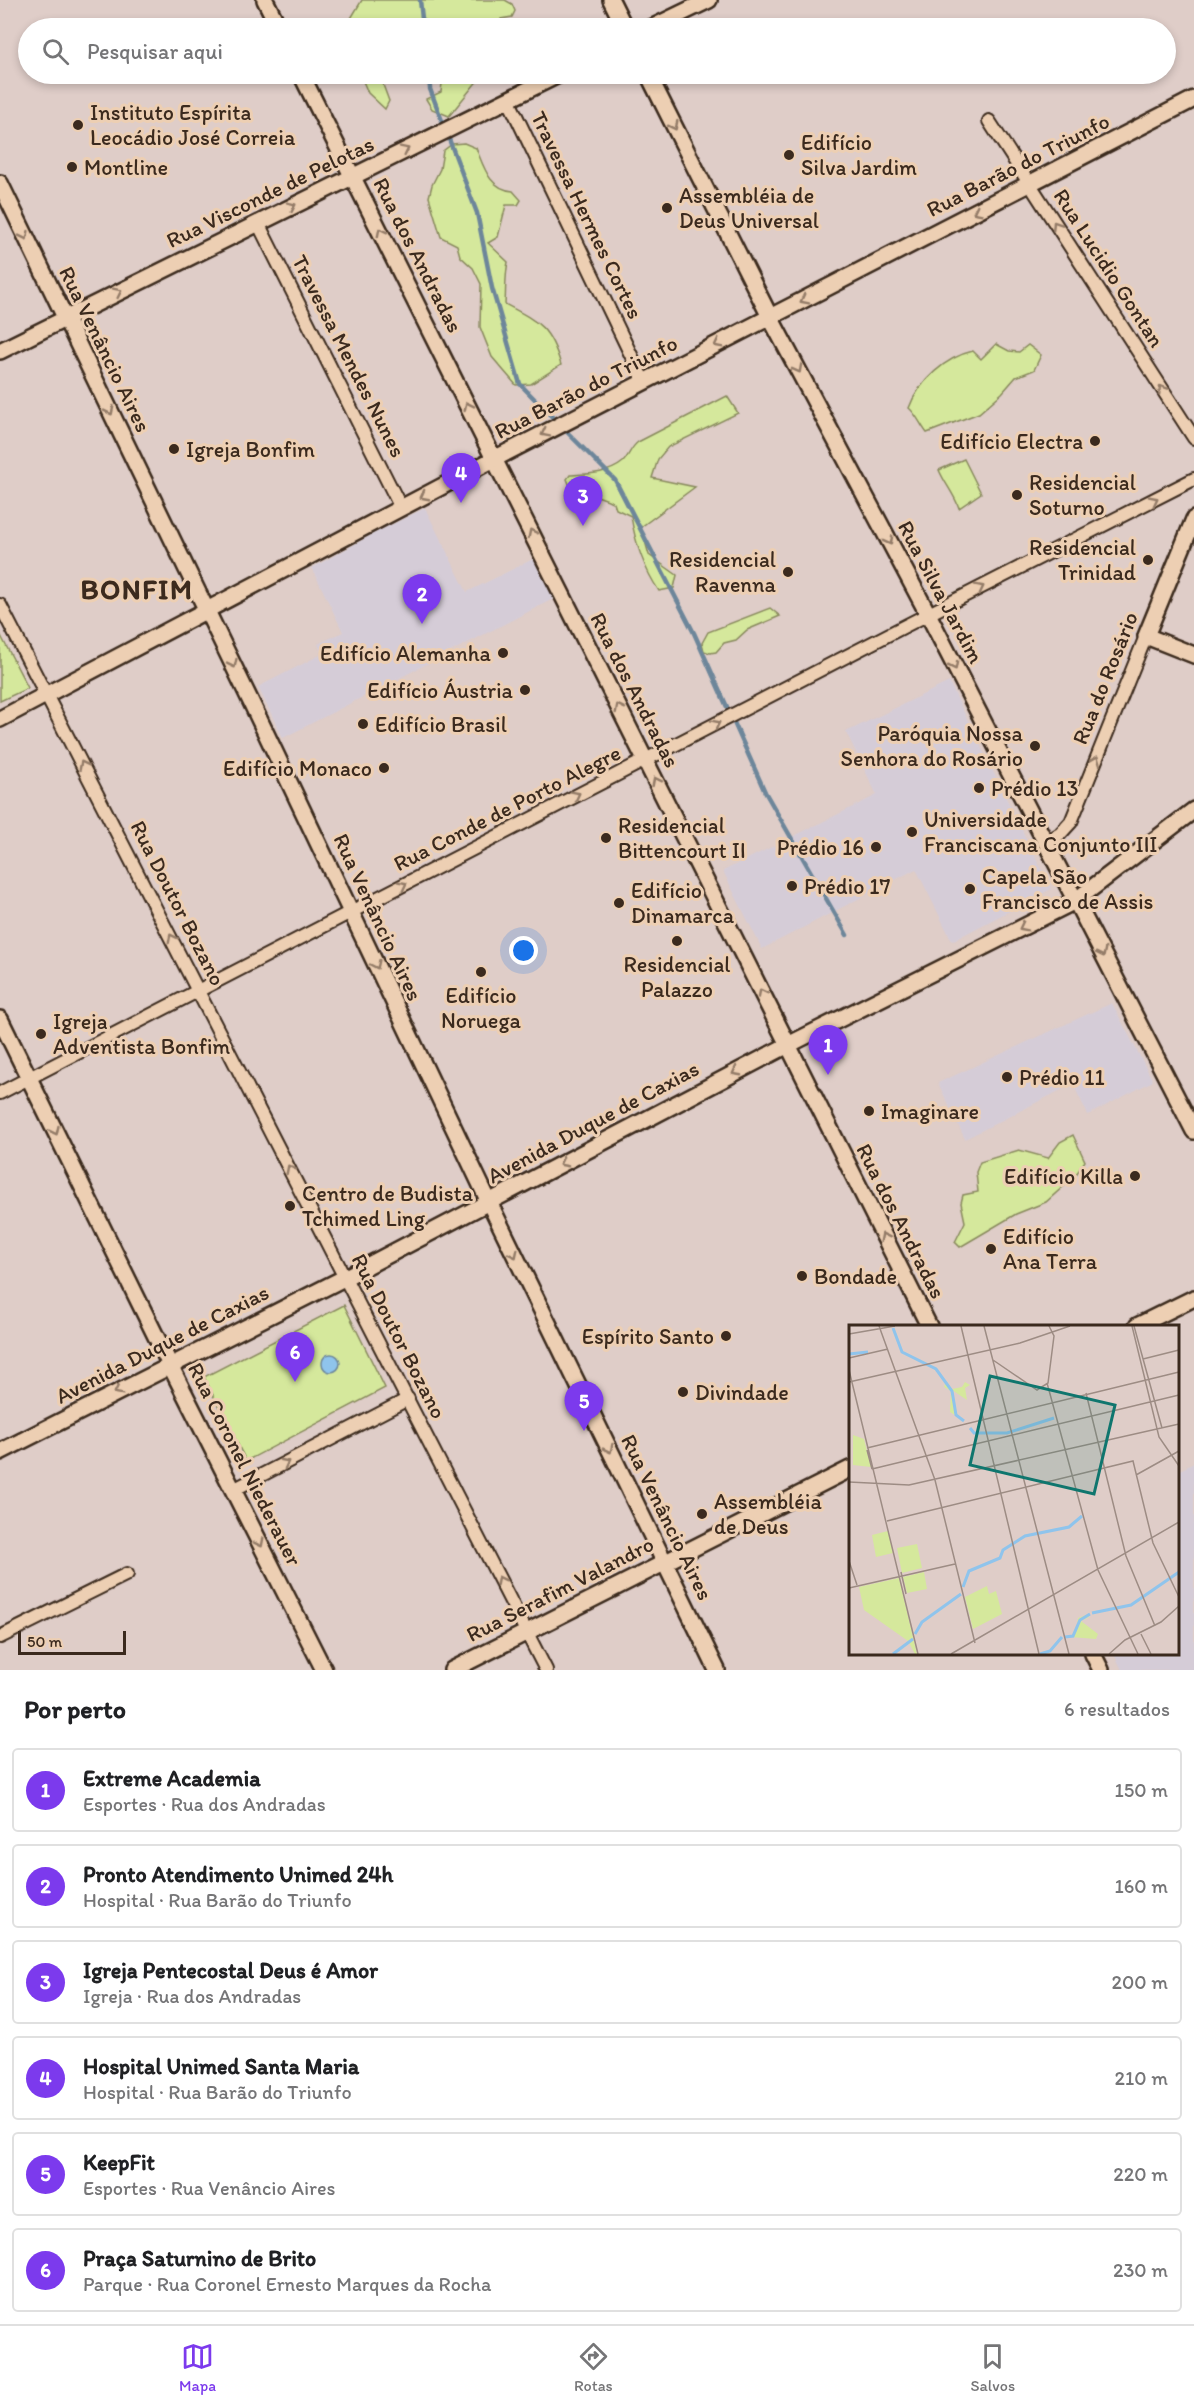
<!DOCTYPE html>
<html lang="pt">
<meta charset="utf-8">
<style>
body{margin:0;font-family:Itim,sans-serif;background:#f2f2f2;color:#202124}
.scale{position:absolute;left:18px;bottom:15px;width:108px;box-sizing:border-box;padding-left:6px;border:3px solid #3b2a1e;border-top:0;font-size:16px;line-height:21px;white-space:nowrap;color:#3b2a1e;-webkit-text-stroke:4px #edcfb3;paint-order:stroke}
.you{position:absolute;left:524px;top:951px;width:21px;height:21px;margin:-15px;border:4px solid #fff;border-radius:50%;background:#1a73e8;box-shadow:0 0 0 9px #1a73e833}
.badge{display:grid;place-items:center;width:39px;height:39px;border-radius:50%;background:#7c3aed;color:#fff;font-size:20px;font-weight:700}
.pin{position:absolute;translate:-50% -50px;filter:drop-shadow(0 2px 3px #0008)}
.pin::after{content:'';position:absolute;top:32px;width:21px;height:18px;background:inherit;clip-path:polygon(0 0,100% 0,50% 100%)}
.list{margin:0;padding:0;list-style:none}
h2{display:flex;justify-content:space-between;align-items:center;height:78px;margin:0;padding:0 24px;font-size:26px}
h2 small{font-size:20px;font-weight:400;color:#757577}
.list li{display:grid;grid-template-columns:39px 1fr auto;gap:18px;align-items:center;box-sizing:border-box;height:84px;margin:0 12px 12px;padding:0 12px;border:2px solid #e0e0e0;border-radius:6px}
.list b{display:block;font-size:22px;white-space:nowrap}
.list p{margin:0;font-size:20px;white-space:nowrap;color:#757577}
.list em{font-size:20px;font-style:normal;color:#757577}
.icon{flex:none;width:33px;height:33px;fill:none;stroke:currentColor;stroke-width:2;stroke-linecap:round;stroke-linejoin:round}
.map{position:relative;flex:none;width:1194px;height:1670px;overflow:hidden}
.search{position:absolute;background:#fff;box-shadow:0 3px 9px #0003;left:18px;right:18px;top:18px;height:66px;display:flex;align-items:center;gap:15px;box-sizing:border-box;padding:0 21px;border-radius:33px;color:#757577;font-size:22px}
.sheet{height:654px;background:#fff}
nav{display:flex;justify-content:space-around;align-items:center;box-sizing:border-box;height:84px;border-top:2px solid #e0e0e0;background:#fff;font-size:16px;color:#757577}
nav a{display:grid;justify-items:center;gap:3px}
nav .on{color:#7c3aed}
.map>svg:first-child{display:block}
.built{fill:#d5ccd7}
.green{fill:#d5e89c;stroke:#88895d;stroke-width:1.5}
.water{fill:#8fc4ec;stroke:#6d869a;stroke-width:1.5}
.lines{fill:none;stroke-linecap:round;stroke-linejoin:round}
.stream{stroke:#6d869a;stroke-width:4.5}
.minor-casing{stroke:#3b2a1e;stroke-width:16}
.tertiary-casing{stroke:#3b2a1e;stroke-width:20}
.minor{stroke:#edcfb3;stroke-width:12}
.tertiary{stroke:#edcfb3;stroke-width:15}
.oneway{stroke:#947c68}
.poi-dot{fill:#3b2a1e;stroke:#edcfb3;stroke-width:2}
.labels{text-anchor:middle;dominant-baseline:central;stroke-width:6;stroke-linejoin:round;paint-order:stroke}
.poi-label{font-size:22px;fill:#3b2a1e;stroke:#edcfb3;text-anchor:start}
.street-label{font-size:22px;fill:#3b2a1e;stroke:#edcfb3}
.district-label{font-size:28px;font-weight:bold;letter-spacing:1.5px;fill:#3b2a1e;stroke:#edcfb3}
.inset-river{fill:none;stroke:#8fc4ec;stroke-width:3}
.inset-road{fill:none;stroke:#9d8c84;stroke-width:1.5}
.view{fill:#0f766e;fill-opacity:0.15;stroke:#0f766e;stroke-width:3}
.inset-edge{fill:none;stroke:#3b2a1e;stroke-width:3}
</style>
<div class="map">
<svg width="1194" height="1670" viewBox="0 0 1194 1670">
<rect width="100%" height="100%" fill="#dfcdc8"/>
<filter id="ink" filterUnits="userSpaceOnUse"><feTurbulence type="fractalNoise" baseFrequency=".0167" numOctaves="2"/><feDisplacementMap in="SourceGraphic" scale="12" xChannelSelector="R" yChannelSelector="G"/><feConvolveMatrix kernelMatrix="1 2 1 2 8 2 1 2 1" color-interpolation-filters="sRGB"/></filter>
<g filter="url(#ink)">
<g class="built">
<path d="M 425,508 L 467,592 L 535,558 L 555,598 L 283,738 L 258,687 L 322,654 L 318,644 L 343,632 L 312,568 L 373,534 Z"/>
<path d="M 949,682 L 1051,889 L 952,941 L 916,869 L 762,949 L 723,871 L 877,795 L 846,732 Z"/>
<path d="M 1112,1003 L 1153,1081 L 1088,1115 L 1073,1084 L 965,1139 L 938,1083 Z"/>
<path d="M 1194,1463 L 1194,1670 L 1122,1670 L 1114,1654 L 1178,1654 L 1178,1471 Z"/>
</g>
<g class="green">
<path d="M 362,0 L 505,0 L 512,4 L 515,11 L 512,17 L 501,19 L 501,28 L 431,28 L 429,25 L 410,28 L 351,28 L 350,20 Z"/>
<path d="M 360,74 L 379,74 L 389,101 L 385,109 L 368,93 Z"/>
<path d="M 443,74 L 483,74 L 449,116 L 432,109 L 426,99 L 441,92 Z"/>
<path d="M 464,143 L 476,148 C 484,167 489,189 513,191 L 521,200 L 518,205 L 506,205 L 498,237 L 488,243 L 508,262 C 505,276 506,289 505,304 C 539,322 550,327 561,365 L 531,384 L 516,385 L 492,357 L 480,327 L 481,284 L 473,268 L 460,256 L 457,245 L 441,237 L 429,197 L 432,185 L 440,169 L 443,151 L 452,144 Z"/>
<path d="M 996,344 L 1009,351 L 1019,352 L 1028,345 L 1041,355 L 1034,370 L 1016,377 L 1002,393 L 979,413 L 927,433 C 920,424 917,415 909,408 C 919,381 946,357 973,351 L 981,359 Z"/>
<path d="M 727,396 L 738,413 L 668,447 L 658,459 L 652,478 L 695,487 L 641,527 L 649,555 L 677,575 L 674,588 L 659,591 C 645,570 635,542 631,516 L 616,509 L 614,503 L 608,500 L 570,486 L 567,479 L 570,475 C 588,474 609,474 623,462 C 629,456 631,447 638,442 Z"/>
<path d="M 964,459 L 981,493 L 959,508 C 954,494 945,484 939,470 Z"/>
<path d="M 770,608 L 780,616 L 747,630 L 736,640 L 724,643 L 716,652 L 710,653 L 704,651 L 702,643 L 708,632 Z"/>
<path d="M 0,634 L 28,688 L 0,701 Z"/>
<path d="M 1073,1135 L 1085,1161 L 1075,1176 L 1046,1202 L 1016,1214 L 960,1247 L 955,1242 L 965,1222 L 961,1203 L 963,1195 L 978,1192 L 976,1172 L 980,1162 L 1019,1150 L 1048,1158 L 1060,1142 Z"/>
<path d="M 344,1305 L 385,1388 L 246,1461 L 204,1377 Z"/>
</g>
<circle class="water" cx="331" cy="1363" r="9"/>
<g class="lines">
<g class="stream">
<path d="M 420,0 L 423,28"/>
<path d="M 429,74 L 430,89 L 477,213 L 492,288 L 520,384 L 557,422"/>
<path d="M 563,428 L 615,480 L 694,633 L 765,792 L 847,935"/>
</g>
<g class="minor-casing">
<g id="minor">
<path d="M 508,99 L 644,382"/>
<path d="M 989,121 L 1194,438"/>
<path d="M 258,223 L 401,508"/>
<path d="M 0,605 L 546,1670"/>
<path d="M 1045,843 L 1060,834 L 1071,822 L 1146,636"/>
<path d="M 0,1093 L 905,626 L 1194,479"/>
<path d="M 233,1490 L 408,1399"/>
<path d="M 0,1637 L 127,1574"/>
</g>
</g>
<g class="tertiary-casing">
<g id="tertiary">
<path d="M 265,0 L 279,28"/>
<path d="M 611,0 L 625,28"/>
<path d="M 651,28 L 709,0"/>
<path d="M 301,74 L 929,1326"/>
<path d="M 648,74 L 770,317 L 928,614 L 1194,1131"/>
<path d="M 0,183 L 251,702 L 489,1202 L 717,1670"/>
<path d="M 0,351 L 560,74"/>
<path d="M 1194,519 L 1146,636 L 1194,655"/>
<path d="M 0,719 L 494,459 L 1194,99"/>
<path d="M 0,1019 L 170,1365 L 324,1670"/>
<path d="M 1137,1326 L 1194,1298"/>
<path d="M 0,1452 L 346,1277 L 788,1045 L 1075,901 L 1194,810"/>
<path d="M 1093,1654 L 1101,1670"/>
<path d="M 452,1670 L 850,1469"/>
</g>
</g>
<use href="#minor" class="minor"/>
<use href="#tertiary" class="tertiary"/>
</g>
<defs><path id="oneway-chevron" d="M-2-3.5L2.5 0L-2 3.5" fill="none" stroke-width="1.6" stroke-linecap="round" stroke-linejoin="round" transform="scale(1.5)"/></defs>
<g class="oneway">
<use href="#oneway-chevron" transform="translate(674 126) rotate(63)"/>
<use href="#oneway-chevron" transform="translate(405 150) rotate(-26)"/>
<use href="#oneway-chevron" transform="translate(292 206) rotate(-26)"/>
<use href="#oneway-chevron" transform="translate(977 211) rotate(153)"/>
<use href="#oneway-chevron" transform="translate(1056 225) rotate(-123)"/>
<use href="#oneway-chevron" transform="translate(381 232) rotate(-117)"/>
<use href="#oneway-chevron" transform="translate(25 236) rotate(64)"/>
<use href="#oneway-chevron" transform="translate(118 292) rotate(-26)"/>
<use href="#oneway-chevron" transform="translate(804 300) rotate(153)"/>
<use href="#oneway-chevron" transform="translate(718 344) rotate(153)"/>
<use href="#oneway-chevron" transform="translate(798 369) rotate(62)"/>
<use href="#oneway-chevron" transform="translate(1162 389) rotate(-123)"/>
<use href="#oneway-chevron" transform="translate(468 406) rotate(-116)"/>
<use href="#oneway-chevron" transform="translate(110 411) rotate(64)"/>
<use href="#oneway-chevron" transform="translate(545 433) rotate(153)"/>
<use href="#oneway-chevron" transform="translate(424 496) rotate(152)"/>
<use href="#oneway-chevron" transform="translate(1154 500) rotate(-27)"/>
<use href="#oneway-chevron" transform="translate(532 533) rotate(-117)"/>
<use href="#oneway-chevron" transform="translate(889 541) rotate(62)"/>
<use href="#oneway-chevron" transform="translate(980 588) rotate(-27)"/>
<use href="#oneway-chevron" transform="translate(233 664) rotate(64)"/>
<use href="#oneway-chevron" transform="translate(954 666) rotate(63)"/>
<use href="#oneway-chevron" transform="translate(619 708) rotate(-117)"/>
<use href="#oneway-chevron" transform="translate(716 724) rotate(-27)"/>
<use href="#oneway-chevron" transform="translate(1096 760) rotate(-68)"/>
<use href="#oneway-chevron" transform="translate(83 765) rotate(-117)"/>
<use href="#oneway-chevron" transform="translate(656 781) rotate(-117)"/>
<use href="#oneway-chevron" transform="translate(576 795) rotate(-27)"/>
<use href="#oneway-chevron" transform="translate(403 885) rotate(-27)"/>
<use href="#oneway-chevron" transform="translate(1023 927) rotate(153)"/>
<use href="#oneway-chevron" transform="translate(172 938) rotate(-117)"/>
<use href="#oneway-chevron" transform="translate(1102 953) rotate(63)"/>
<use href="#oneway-chevron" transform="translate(376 965) rotate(65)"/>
<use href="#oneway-chevron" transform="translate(762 993) rotate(-117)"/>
<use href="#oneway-chevron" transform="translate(736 1072) rotate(152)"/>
<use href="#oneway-chevron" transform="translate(55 1131) rotate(64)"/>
<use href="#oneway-chevron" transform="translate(563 1163) rotate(152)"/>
<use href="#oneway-chevron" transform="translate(290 1169) rotate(-117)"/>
<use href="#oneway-chevron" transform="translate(884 1237) rotate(-117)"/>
<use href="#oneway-chevron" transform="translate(514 1254) rotate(64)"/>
<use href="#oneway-chevron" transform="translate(118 1391) rotate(153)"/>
<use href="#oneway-chevron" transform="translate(609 1449) rotate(64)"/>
<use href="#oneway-chevron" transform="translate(285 1463) rotate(-28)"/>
<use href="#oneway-chevron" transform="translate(260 1543) rotate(63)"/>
<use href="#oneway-chevron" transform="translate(500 1580) rotate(-117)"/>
</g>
</g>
<g class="poi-dot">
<circle cx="78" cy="125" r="6"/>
<circle cx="789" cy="155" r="6"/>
<circle cx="72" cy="167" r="6"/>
<circle cx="667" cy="208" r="6"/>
<circle cx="1095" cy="441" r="6"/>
<circle cx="174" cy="449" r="6"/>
<circle cx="1017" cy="495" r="6"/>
<circle cx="1148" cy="560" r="6"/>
<circle cx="788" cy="572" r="6"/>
<circle cx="503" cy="653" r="6"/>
<circle cx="525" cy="690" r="6"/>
<circle cx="363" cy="724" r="6"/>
<circle cx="1035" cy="746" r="6"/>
<circle cx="384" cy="768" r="6"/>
<circle cx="979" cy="788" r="6"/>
<circle cx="912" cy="832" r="6"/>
<circle cx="606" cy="838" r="6"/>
<circle cx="876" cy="847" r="6"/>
<circle cx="792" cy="886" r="6"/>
<circle cx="970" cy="889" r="6"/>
<circle cx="619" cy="903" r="6"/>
<circle cx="677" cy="941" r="6"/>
<circle cx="481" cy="972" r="6"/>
<circle cx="41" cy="1034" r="6"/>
<circle cx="1007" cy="1077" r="6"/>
<circle cx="869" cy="1111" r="6"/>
<circle cx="1135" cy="1176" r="6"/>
<circle cx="290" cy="1206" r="6"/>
<circle cx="991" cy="1249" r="6"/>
<circle cx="802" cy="1276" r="6"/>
<circle cx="726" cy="1336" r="6"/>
<circle cx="683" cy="1392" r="6"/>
<circle cx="702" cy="1514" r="6"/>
</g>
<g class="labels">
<g class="poi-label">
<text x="90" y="112">Instituto Espírita<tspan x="90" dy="25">Leocádio José Correia</tspan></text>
<text x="801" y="142">Edifício<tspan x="801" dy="25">Silva Jardim</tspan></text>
<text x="84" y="167">Montline</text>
<text x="679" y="195">Assembléia de<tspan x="679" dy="25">Deus Universal</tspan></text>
<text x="1083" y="441" text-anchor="end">Edifício Electra</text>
<text x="186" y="449">Igreja Bonfim</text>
<text x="1029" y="482">Residencial<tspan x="1029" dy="25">Soturno</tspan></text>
<text x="1136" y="547" text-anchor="end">Residencial<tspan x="1136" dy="25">Trinidad</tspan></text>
<text x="776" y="559" text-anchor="end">Residencial<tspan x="776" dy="25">Ravenna</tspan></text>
<text x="491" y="653" text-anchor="end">Edifício Alemanha</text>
<text x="513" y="690" text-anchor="end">Edifício Áustria</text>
<text x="375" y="724">Edifício Brasil</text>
<text x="1023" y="733" text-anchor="end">Paróquia Nossa<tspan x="1023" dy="25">Senhora do Rosário</tspan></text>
<text x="372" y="768" text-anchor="end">Edifício Monaco</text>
<text x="991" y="788">Prédio 13</text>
<text x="924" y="819">Universidade<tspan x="924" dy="25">Franciscana Conjunto III</tspan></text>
<text x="618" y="825">Residencial<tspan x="618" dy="25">Bittencourt II</tspan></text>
<text x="864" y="847" text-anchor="end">Prédio 16</text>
<text x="982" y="876">Capela São<tspan x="982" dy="25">Francisco de Assis</tspan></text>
<text x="804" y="886">Prédio 17</text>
<text x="631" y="890">Edifício<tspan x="631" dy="25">Dinamarca</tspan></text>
<text x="677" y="964" text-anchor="middle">Residencial<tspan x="677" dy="25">Palazzo</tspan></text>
<text x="481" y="995" text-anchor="middle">Edifício<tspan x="481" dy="25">Noruega</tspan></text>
<text x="53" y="1021">Igreja<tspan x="53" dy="25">Adventista Bonfim</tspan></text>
<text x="1019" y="1077">Prédio 11</text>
<text x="881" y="1111">Imaginare</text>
<text x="1123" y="1176" text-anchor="end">Edifício Killa</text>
<text x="302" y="1193">Centro de Budista<tspan x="302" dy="25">Tchimed Ling</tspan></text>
<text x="1003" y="1236">Edifício<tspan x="1003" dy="25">Ana Terra</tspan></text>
<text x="814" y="1276">Bondade</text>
<text x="714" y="1336" text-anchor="end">Espírito Santo</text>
<text x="695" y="1392">Divindade</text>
<text x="714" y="1501">Assembléia<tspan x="714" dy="25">de Deus</tspan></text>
</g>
<g class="street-label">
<text transform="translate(1018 165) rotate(-27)">Rua Barão do Triunfo</text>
<text transform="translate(270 192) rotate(-26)">Rua Visconde de Pelotas</text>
<text transform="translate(587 215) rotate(64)">Travessa Hermes Cortes</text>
<text transform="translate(418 255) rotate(63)">Rua dos Andradas</text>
<text transform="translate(1109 268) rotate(57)">Rua Lucidio Gontan</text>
<text transform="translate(105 349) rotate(64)">Rua Venâncio Aires</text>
<text transform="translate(349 356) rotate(63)">Travessa Mendes Nunes</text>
<text transform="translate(586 387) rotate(-27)">Rua Barão do Triunfo</text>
<text transform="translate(941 592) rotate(62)">Rua Silva Jardim</text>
<text transform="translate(1105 678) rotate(-68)">Rua do Rosário</text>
<text transform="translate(635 690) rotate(63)">Rua dos Andradas</text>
<text transform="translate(507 808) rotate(-27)">Rua Conde de Porto Alegre</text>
<text transform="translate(178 903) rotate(63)">Rua Doutor Bozano</text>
<text transform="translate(378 917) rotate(65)">Rua Venâncio Aires</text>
<text transform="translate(593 1122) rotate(-28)">Avenida Duque de Caxias</text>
<text transform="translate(901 1221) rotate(63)">Rua dos Andradas</text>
<text transform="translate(399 1336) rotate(63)">Rua Doutor Bozano</text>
<text transform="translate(162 1344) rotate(-27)">Avenida Duque de Caxias</text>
<text transform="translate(245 1464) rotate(63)">Rua Coronel Niederauer</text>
<text transform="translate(667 1517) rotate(64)">Rua Venâncio Aires</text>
<text transform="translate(560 1589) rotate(-27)">Rua Serafim Valandro</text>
</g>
<g class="district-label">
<text x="137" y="589">BONFIM</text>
</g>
</g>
<g transform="translate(849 1325)">
<rect width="330" height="330" fill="#dfcdc8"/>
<path d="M 97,56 L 103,64 L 113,62 L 116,57 L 121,60 L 116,63 L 118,75 L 103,65 L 105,84 L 112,94 L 101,87 L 102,66 L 95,62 ZM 4,110 L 15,114 L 22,142 L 4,140 ZM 39,206 L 44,228 L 27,232 L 23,210 ZM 68,219 L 73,243 L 53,248 L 48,223 ZM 75,247 L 78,264 L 58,268 L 54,252 ZM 50,253 L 68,329 L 66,329 L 59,316 L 15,285 L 10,262 ZM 138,261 L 140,269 L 147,266 L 153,289 L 124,304 L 116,272 ZM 240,289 L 240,292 L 232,296 L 249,309 L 247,314 L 221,312 L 227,306 L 229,293 Z" fill="#d5e89c"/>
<path class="inset-river" d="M 44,3 L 53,27 L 87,44 L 103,66 L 107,90 L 115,96M 0,29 L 19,27M 121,103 L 125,108 L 158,108 L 205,93M 114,262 L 120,246 L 151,233 L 154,225 L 176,211 L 220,202 L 233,191M 243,288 L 282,280 L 330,247M 66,309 L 73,297 L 112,269M 216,312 L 224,311 L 231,295 L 241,289M 44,329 L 64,314M 191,329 L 201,326 L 213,312"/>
<path class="inset-road" d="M 30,1 L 86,155 L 126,318M 112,1 L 190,329M 135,1 L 220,329M 283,1 L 310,112 L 330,141M 285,1 L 313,103M 0,9 L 46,1M 0,33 L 39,24M 294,34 L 330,25M 144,35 L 188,65 L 199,58 L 205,11 L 200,1M 0,45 L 69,329M 0,57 L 171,18 L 221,1M 198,58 L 249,245 L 289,329M 237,68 L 277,231 L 306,301M 18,123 L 330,47M 18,125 L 23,144M 23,144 L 330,70M 287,150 L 330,126M 0,157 L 60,160 L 330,99M 38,196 L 284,136 L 304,218 L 330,272M 0,236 L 8,260M 52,247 L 57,269M 0,263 L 106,239M 292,309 L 302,329M 102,329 L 330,197M 260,329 L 276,315 L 312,297 L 330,281"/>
<path class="view" d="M 141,51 L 266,80 L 245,169 L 121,140 Z"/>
<rect width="330" height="330" class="inset-edge"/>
</g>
</svg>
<div class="scale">50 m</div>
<div class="you"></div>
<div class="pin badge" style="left:828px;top:1075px">1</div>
<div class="pin badge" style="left:422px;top:624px">2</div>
<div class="pin badge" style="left:583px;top:526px">3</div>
<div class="pin badge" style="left:461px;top:503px">4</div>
<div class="pin badge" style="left:584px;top:1431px">5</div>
<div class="pin badge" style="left:295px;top:1382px">6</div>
<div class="search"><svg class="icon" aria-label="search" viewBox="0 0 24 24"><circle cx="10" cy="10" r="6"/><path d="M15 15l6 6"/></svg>Pesquisar aqui</div>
</div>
<section class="sheet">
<h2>Por perto<small>6 resultados</small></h2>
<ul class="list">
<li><span class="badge">1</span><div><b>Extreme Academia</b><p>Esportes · Rua dos Andradas</p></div><em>150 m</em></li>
<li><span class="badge">2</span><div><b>Pronto Atendimento Unimed 24h</b><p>Hospital · Rua Barão do Triunfo</p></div><em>160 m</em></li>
<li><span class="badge">3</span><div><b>Igreja Pentecostal Deus é Amor</b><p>Igreja · Rua dos Andradas</p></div><em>200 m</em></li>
<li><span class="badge">4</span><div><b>Hospital Unimed Santa Maria</b><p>Hospital · Rua Barão do Triunfo</p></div><em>210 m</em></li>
<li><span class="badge">5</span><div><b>KeepFit</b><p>Esportes · Rua Venâncio Aires</p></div><em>220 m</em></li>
<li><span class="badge">6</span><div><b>Praça Saturnino de Brito</b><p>Parque · Rua Coronel Ernesto Marques da Rocha</p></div><em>230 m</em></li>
</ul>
</section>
<nav>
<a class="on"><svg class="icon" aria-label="map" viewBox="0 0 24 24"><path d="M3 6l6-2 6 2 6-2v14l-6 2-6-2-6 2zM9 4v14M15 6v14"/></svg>Mapa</a>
<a><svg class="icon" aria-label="directions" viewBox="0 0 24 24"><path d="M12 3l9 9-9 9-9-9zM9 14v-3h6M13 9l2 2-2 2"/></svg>Rotas</a>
<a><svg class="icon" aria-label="saved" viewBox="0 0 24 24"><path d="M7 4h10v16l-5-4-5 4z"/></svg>Salvos</a>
</nav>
